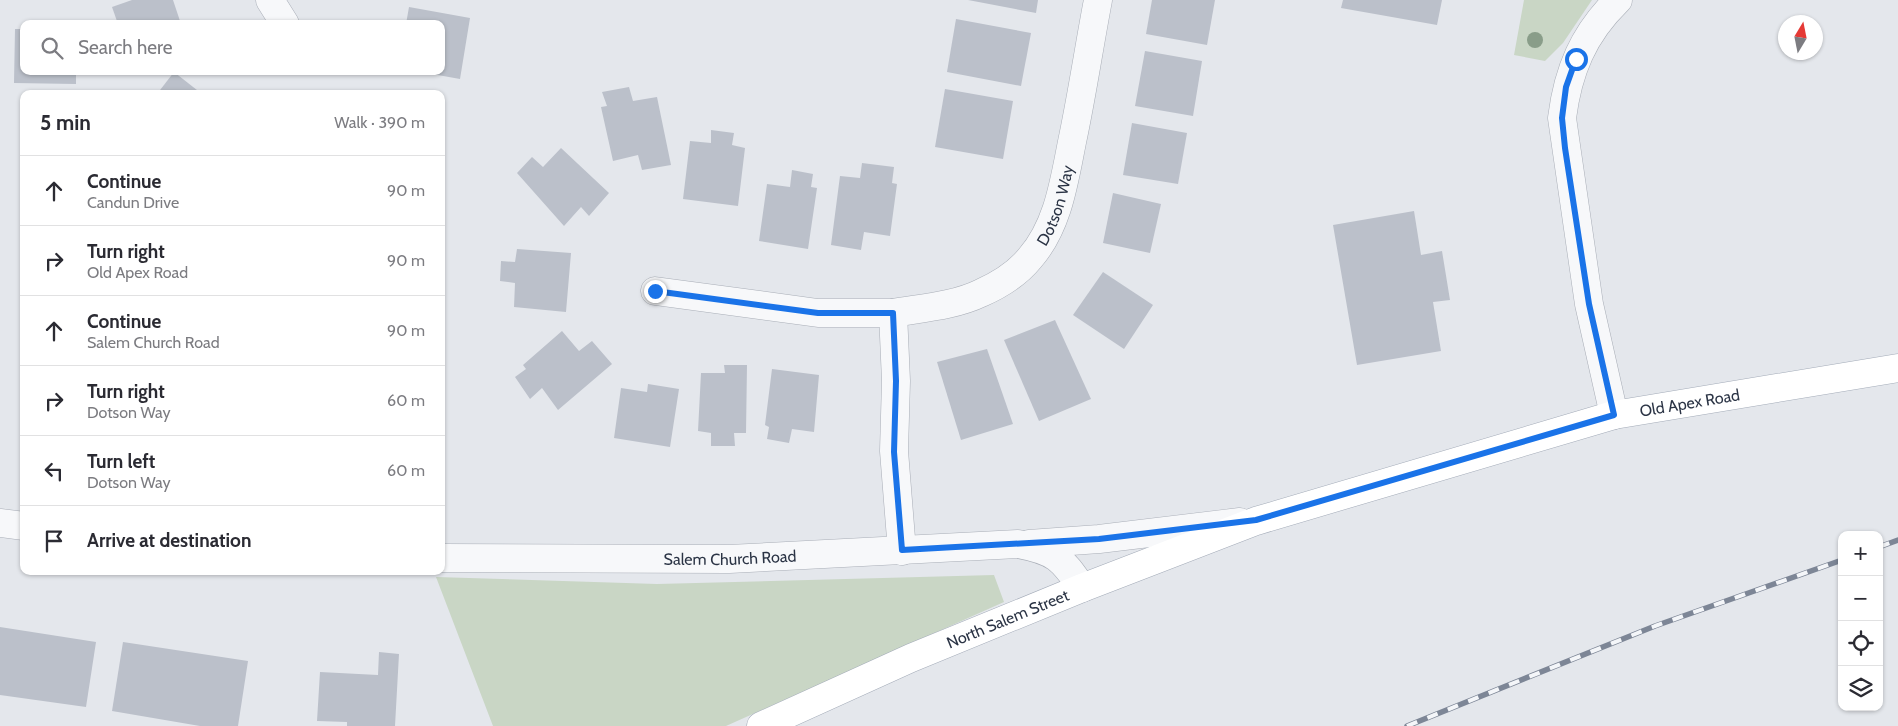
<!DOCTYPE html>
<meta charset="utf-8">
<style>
body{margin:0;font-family:Cabin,sans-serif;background:#f7f7f7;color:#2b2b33}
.controls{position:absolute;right:15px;bottom:15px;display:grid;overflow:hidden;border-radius:10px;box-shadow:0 1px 4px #0004}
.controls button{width:45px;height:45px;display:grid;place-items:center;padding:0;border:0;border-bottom:1px solid #e1e1e2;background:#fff;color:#2b2b33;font:25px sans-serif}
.compass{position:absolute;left:1778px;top:15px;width:45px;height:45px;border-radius:50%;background:#fff;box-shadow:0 1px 4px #0004;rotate:10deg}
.stop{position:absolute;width:15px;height:15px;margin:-11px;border:4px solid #1a73e8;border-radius:50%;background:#fff}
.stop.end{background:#1a73e8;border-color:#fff;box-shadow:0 1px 5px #0008}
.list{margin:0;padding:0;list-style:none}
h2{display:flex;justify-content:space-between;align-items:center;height:65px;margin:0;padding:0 20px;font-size:21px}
h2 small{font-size:16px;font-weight:400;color:#7c7c81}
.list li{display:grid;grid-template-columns:32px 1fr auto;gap:15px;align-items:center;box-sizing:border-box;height:70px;padding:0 20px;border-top:1px solid #e1e1e2}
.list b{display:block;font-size:19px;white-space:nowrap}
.list p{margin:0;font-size:16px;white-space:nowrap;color:#7c7c81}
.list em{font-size:16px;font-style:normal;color:#7c7c81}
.icon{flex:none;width:28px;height:28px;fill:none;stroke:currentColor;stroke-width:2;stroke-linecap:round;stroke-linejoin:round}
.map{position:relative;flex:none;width:1898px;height:726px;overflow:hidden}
.search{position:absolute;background:#fff;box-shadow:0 1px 4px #0004;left:20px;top:20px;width:425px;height:55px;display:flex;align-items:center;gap:12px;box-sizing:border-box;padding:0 18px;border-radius:10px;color:#7c7c81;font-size:19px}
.panel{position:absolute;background:#fff;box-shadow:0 1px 4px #0004;left:20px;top:90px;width:425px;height:485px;border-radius:10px}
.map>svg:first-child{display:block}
.green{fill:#c9d6c5}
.building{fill:#bbc0ca}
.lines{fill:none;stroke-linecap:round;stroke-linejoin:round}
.minor-casing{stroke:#a9aeb7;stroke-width:29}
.major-casing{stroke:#a3abb8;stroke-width:29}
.minor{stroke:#f7f8fa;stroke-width:28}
.major{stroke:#fff;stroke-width:28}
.rail-casing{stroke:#7d8696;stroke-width:5.5}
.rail{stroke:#f4f6f9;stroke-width:4;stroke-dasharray:11;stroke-linecap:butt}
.tree{fill:#899d89}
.route{stroke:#1a73e8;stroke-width:6}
.labels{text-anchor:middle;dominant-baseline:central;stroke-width:5;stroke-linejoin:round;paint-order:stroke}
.street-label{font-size:16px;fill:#2b3445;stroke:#f4f6f9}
</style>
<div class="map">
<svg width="1898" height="726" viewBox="0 0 1898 726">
<rect width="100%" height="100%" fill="#e4e7ec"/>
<g class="green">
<path d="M 1524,0 L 1592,0 L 1563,43 L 1545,61 L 1514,55 Z"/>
<path d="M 994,575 L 1004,602 L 726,726 L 493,726 L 436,577 L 657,584 Z"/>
</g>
<g class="building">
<path d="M 132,0 L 173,0 L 181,24 L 118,24 L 112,7 Z"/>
<path d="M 968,0 L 1038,0 L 1036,13 Z"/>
<path d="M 1152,0 L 1215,0 L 1207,45 L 1146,34 Z"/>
<path d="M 1343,0 L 1442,0 L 1437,25 L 1341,8 Z"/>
<path d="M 409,7 L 470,18 L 460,79 L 421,72 L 441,71 L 441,24 L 406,24 Z"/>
<path d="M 956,19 L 1031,33 L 1021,86 L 947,72 Z"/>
<path d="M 15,29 L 24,29 L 24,71 L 76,71 L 76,84 L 14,83 Z"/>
<path d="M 1145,51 L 1202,61 L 1193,116 L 1135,106 Z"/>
<path d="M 174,72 L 202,94 L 157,94 Z"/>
<path d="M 629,87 L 633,101 L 657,97 L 671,165 L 642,170 L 638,155 L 613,161 L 601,107 L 607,106 L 602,92 Z"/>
<path d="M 945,89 L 1013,101 L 1003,159 L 935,147 Z"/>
<path d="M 1132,123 L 1187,133 L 1178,184 L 1123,175 Z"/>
<path d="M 711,130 L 734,133 L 732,145 L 745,148 L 738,206 L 683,199 L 690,141 L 711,143 Z"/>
<path d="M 561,148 L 609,193 L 589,216 L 581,207 L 564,226 L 517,173 L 532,157 L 543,167 Z"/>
<path d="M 862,163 L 894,167 L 892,183 L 897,184 L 890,236 L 864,232 L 861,250 L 831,245 L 840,176 L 860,178 Z"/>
<path d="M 792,170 L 813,174 L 811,187 L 817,188 L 808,249 L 759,241 L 767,184 L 790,187 Z"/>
<path d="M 1113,193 L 1161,204 L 1150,253 L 1103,243 Z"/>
<path d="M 1414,211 L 1421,255 L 1442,251 L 1450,300 L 1433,302 L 1441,351 L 1357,365 L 1333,225 Z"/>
<path d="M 517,249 L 571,253 L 566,312 L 514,307 L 515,283 L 500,281 L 501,261 L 515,262 Z"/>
<path d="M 1103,272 L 1153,305 L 1124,349 L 1073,315 Z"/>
<path d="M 1055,320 L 1091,399 L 1039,421 L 1004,340 Z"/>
<path d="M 562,331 L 579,351 L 592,341 L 612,364 L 558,410 L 542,388 L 530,399 L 515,377 L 526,369 L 523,365 Z"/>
<path d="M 987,349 L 1013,424 L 961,440 L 937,362 Z"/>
<path d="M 724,365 L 747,365 L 746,433 L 734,433 L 735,446 L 711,446 L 711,433 L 698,431 L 701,373 L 725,373 Z"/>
<path d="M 772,369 L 819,375 L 814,432 L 792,429 L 789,443 L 767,439 L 769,427 L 765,425 Z"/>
<path d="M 648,384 L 679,389 L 670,447 L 614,438 L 621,388 L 647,392 Z"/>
<path d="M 0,627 L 96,642 L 86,707 L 0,695 Z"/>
<path d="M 123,642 L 248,661 L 238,726 L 200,726 L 112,711 Z"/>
<path d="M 379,652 L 399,654 L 395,726 L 347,726 L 347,722 L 317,721 L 320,672 L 378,675 Z"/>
</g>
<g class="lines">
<g class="minor-casing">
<g id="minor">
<path d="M 270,0 L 285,24"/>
<path d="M 655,291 L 818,313 L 893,313"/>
<path d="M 1614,415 L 1589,304 L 1562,118 C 1568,71 1583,34 1618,0"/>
<path d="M 0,523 L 24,526"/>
<path d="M 1029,544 L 1099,539 L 1240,522"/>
<path id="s1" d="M 902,551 L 894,451 L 896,381 L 893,313 C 922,308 954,306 981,293 C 999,285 1018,273 1030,258 C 1058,226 1064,182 1072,142 C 1082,95 1089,47 1098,0"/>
<path id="s2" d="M 441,558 L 729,559 L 1018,544 C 1055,551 1062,558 1082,588"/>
</g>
</g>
<g class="major-casing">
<g id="major">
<path id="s3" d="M 761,726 L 911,658 L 1082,588 L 1256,521 L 1614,415 L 1898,368"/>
</g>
</g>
<use href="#minor" class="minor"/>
<use href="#major" class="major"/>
<g class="rail-casing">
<g id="rail">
<path d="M 1879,547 L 1898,540"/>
<path d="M 1407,726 L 1655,626 L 1842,560"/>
</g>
</g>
<use href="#rail" class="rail"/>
</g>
<circle class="tree" cx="1535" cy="40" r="8"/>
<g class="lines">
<path class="route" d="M 655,291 L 818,313 L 893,313 L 896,381 L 894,452 L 902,550 L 1099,539 L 1256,520 L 1614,415 L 1589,304 L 1565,148 L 1562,118 L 1566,87 L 1576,59"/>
</g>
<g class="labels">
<g class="street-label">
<text stroke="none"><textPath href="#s1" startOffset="449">Dotson Way</textPath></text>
<text stroke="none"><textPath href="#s3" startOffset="986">Old Apex Road</textPath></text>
<text stroke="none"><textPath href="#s2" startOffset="289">Salem Church Road</textPath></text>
<text stroke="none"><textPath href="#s3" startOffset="269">North Salem Street</textPath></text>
</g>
</g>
</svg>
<div class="controls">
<button>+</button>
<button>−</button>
<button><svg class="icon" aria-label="locate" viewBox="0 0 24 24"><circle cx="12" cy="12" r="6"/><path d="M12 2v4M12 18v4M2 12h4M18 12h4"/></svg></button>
<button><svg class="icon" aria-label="layers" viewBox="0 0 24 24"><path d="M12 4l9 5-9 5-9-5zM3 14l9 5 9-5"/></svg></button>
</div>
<svg class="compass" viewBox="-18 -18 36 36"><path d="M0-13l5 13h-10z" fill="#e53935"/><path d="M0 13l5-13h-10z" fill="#7c7c81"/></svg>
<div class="stop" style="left:1576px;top:59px"></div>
<div class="stop end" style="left:655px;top:291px"></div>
<div class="search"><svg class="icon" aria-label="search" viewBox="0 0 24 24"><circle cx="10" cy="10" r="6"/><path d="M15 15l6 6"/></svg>Search here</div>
<section class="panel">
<h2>5 min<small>Walk · 390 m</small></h2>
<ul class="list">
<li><svg class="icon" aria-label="ahead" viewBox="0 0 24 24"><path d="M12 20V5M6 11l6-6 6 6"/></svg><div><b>Continue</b><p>Candun Drive</p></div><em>90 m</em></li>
<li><svg class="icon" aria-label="right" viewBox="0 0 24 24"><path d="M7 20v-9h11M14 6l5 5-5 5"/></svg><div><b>Turn right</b><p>Old Apex Road</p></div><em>90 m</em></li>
<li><svg class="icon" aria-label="ahead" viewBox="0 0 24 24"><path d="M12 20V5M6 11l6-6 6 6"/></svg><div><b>Continue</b><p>Salem Church Road</p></div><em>90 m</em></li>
<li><svg class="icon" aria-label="right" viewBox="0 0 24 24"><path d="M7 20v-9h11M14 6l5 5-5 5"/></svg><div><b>Turn right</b><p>Dotson Way</p></div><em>60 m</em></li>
<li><svg class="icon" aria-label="left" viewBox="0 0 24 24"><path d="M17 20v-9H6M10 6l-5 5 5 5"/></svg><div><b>Turn left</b><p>Dotson Way</p></div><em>60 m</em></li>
<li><svg class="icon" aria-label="arrive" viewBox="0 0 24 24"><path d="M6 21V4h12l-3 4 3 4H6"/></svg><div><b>Arrive at destination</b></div></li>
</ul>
</section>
</div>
